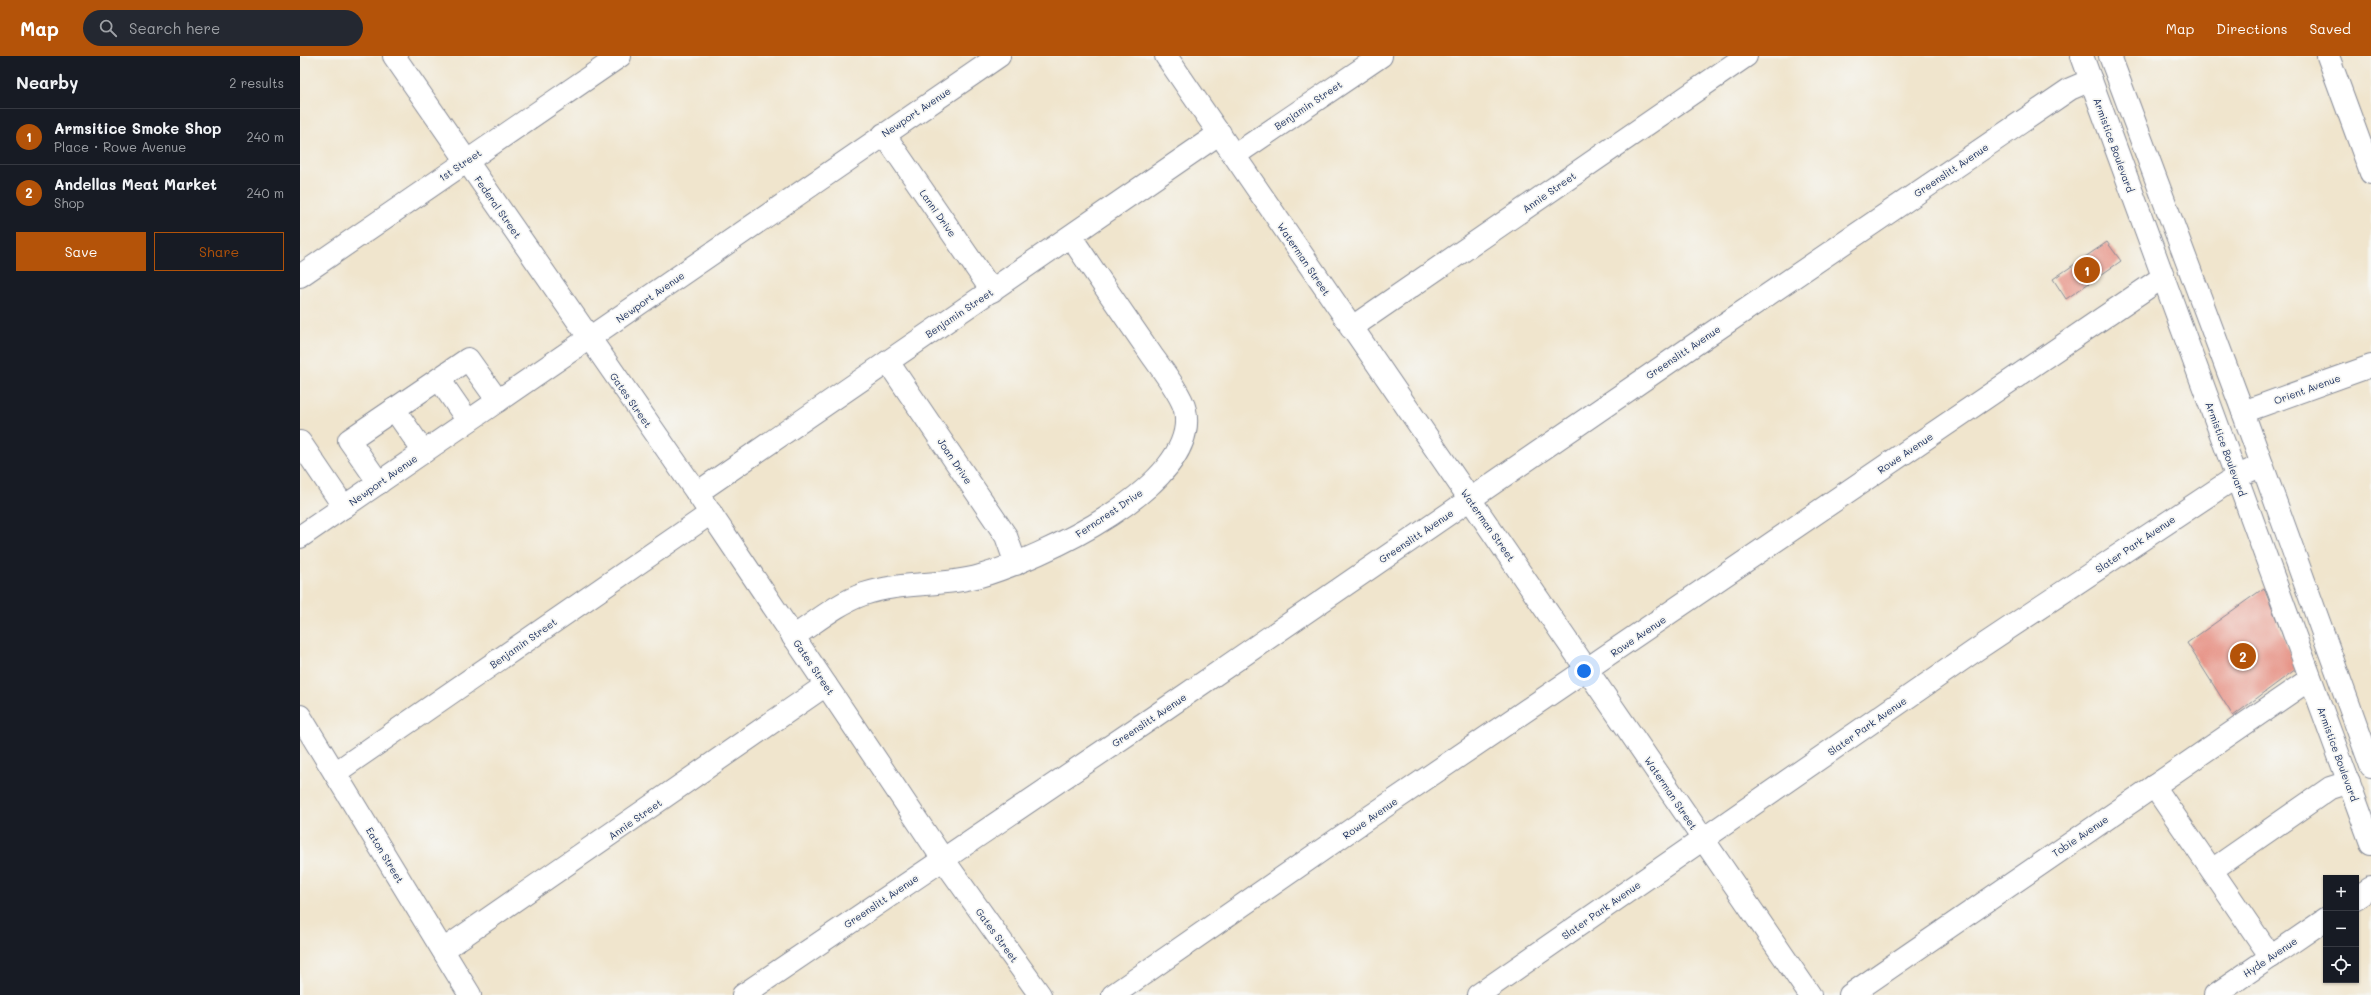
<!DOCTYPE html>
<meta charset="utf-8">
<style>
body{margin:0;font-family:Mali,sans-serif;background:#242831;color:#f1f3f6}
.controls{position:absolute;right:12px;bottom:12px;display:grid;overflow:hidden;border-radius:0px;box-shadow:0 1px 3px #0004}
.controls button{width:36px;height:36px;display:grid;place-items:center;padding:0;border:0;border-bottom:1px solid #363941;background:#171b24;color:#f1f3f6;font:20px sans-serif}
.you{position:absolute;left:1284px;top:615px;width:14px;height:14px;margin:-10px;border:3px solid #fff;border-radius:50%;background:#1a73e8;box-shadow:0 0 0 6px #1a73e833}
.badge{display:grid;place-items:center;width:26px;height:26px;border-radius:50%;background:#b45309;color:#fff;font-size:13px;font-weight:700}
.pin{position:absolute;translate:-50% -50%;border:2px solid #fff;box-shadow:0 1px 4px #0006}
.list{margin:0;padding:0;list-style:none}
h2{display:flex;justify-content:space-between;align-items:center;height:52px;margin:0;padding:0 16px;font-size:17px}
h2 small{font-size:13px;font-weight:400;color:#9ea1a6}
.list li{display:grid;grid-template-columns:26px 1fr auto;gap:12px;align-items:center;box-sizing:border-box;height:56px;padding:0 16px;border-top:1px solid #363941}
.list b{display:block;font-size:15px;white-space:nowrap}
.list p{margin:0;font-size:13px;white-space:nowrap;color:#9ea1a6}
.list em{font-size:13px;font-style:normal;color:#9ea1a6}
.actions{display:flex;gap:8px;padding:12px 16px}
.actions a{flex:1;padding:9px 0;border:1px solid #b45309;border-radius:0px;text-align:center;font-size:14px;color:#b45309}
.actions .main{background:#b45309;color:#fff}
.icon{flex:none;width:22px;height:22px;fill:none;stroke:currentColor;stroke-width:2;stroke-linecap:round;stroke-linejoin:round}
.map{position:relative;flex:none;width:2071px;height:939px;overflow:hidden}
header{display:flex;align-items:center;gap:24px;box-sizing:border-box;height:56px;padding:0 20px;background:#b45309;color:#fff}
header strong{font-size:19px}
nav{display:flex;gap:22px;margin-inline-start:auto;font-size:14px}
.search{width:280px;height:36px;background:#242831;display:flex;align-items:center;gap:10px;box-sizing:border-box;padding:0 14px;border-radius:22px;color:#9ea1a6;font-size:15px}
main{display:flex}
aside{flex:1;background:#171b24}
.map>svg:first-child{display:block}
.building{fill:#e7968a}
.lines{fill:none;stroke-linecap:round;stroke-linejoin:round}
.minor-casing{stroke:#868a96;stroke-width:24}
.major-casing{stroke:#868a96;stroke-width:24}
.minor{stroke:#fff;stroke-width:22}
.major{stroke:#fff;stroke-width:22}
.labels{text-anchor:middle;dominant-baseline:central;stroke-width:3.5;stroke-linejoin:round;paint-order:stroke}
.street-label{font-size:10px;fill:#1b2f5e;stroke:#f6f6f2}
</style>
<header>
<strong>Map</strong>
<div class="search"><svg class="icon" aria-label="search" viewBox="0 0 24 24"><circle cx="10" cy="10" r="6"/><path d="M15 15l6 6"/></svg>Search here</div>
<nav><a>Map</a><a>Directions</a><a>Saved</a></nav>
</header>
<main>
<aside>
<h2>Nearby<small>2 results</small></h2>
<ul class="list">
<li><span class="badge">1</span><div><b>Armsitice Smoke Shop</b><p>Place · Rowe Avenue</p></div><em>240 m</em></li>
<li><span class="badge">2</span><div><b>Andellas Meat Market</b><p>Shop</p></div><em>240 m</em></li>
</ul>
<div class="actions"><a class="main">Save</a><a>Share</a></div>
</aside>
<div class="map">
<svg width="2071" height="939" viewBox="0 0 2071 939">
<rect width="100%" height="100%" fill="#f6f6f2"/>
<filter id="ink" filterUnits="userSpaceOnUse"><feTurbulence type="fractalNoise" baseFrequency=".025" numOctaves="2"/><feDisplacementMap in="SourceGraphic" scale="8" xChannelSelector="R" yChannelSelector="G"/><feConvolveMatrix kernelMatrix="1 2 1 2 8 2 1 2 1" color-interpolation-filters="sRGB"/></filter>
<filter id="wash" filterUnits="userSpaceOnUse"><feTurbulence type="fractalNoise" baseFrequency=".012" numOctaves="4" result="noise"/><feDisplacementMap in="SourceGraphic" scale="16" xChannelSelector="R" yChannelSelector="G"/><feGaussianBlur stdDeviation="0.9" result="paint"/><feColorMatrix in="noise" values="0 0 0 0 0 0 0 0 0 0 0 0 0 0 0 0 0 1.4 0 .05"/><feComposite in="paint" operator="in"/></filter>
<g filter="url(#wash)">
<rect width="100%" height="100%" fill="#f0e5cd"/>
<g id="blocks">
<g class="building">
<path d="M 1807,186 L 1821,205 L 1766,243 L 1753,223 Z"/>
<path d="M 1964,532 L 1996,613 L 1933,660 L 1887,587 Z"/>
</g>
</g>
</g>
<g filter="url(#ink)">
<use href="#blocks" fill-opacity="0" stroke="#868a96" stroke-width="1"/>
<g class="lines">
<g class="minor-casing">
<g id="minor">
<path d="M 94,0 L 397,437 L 643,803 L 740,939"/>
<path d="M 866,0 L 1510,939"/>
<path d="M 2028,0 L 2071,117"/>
<path d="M 584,78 L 692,235"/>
<path d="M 935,99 L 1081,0"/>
<path d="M 0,220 L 320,0"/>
<path d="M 1051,272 L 1446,0"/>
<path d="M 588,306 L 706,480 L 716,508"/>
<path d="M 139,323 L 168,365"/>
<path d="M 94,353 L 124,396"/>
<path d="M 1943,356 L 2071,310"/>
<path d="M 0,386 L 44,451"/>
<path d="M 79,427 L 49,384 L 168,303 L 198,345"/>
<path d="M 397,437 L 920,77"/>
<path d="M 493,581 C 516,566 538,547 564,538 C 601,525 643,531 680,520 C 738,503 901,430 885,354 C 882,339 860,311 851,298 C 824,259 797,220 771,181"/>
<path d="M 0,660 L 170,939"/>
<path d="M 35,717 L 411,457"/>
<path d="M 1854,730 L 1971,901"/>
<path d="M 1912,814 L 2030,732 L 2049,726"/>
<path d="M 2056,842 L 2071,832"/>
<path d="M 143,894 L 526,629"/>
<path d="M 443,939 L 852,662 L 1394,289 L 1770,33 L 1791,24"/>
<path d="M 813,939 L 1071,760 L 1863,221"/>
<path d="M 1178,939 L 1676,594 L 1936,421 L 1962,409"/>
<path d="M 1550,939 L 2010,623"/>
<path d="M 1915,939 L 2026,863"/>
</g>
</g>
<g class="major-casing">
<g id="major">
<path d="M 1782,0 L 2071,787"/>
<path d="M 1810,0 L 1943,356 L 2071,710"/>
<path d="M 0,481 L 699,0"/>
</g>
</g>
<use href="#minor" class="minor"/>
<use href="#major" class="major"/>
</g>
</g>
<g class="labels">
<g class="street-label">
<text transform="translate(1008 49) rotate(-34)">Benjamin Street</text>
<text transform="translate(616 56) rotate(-34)">Newport Avenue</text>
<text transform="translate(1814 89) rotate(70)">Armistice Boulevard</text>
<text transform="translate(160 109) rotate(-34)">1st Street</text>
<text transform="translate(1651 114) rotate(-34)">Greenslitt Avenue</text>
<text transform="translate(1249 136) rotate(-35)">Annie Street</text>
<text transform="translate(198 151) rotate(55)">Federal Street</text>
<text transform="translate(638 157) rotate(55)">Lanni Drive</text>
<text transform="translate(1004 203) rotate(56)">Waterman Street</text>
<text transform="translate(350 241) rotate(-35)">Newport Avenue</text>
<text transform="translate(659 257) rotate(-34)">Benjamin Street</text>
<text transform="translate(1383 296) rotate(-34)">Greenslitt Avenue</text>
<text transform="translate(2007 333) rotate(-20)">Orient Avenue</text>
<text transform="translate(331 344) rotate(55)">Gates Street</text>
<text transform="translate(1926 393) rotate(70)">Armistice Boulevard</text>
<text transform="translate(1605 397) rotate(-34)">Rowe Avenue</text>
<text transform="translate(655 405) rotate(56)">Joan Drive</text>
<text transform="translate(83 424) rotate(-35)">Newport Avenue</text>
<text transform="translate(809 457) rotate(-34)">Ferncrest Drive</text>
<text transform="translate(1188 469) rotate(55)">Waterman Street</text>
<text transform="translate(1116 480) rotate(-34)">Greenslitt Avenue</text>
<text transform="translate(1835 488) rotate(-34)">Slater Park Avenue</text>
<text transform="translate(1338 580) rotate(-34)">Rowe Avenue</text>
<text transform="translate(223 587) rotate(-35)">Benjamin Street</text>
<text transform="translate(514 611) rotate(56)">Gates Street</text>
<text transform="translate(849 664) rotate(-34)">Greenslitt Avenue</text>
<text transform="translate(1567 670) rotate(-35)">Slater Park Avenue</text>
<text transform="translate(2038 698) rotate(70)">Armistice Boulevard</text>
<text transform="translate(1371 737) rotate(56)">Waterman Street</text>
<text transform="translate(1070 762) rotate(-35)">Rowe Avenue</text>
<text transform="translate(335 763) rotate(-35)">Annie Street</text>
<text transform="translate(1780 780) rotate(-34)">Tobie Avenue</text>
<text transform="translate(85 799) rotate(59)">Eaton Street</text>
<text transform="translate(581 845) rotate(-34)">Greenslitt Avenue</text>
<text transform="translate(1301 854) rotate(-35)">Slater Park Avenue</text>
<text transform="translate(697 879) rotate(54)">Gates Street</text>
<text transform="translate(1970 901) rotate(-34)">Hyde Avenue</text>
</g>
</g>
</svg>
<div class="controls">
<button>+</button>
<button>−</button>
<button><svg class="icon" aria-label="locate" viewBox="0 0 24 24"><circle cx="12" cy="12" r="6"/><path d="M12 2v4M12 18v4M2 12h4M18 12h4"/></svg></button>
</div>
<div class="you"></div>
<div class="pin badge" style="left:1787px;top:214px">1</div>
<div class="pin badge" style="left:1943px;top:600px">2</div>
</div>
</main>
